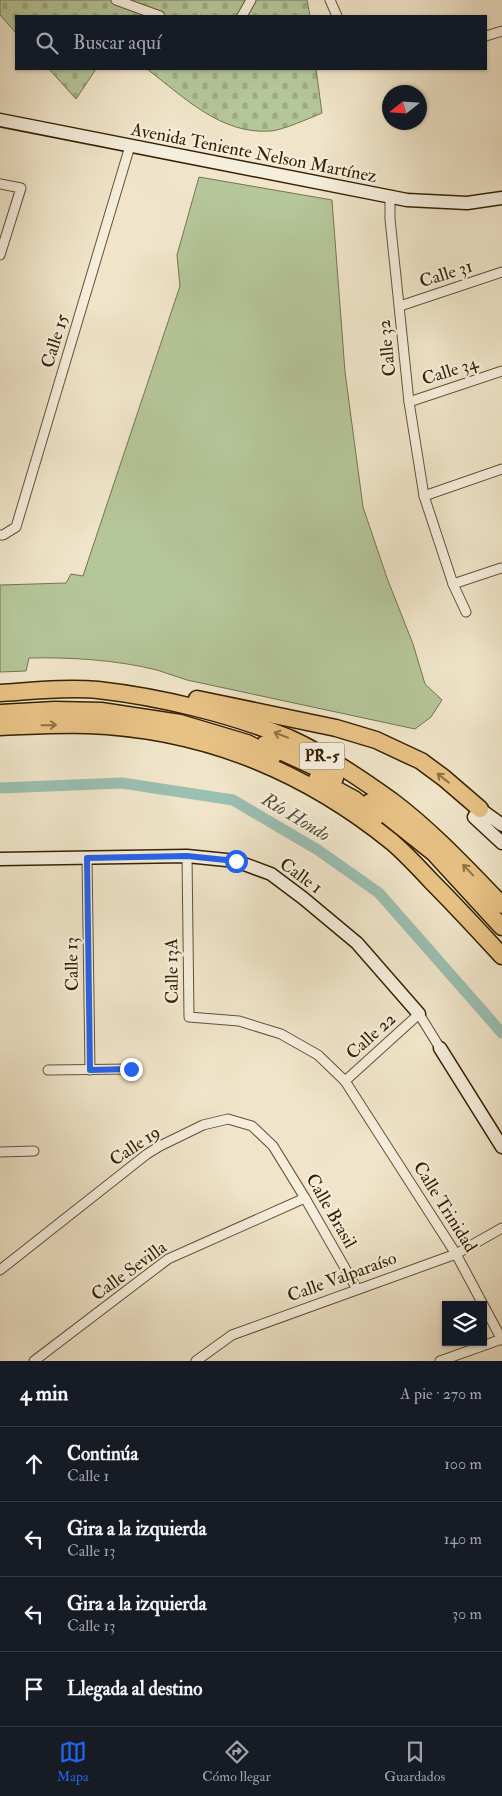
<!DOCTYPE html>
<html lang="es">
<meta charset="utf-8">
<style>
body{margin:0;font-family:"IM FELL Double Pica",serif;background:#20242c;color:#f1f3f6}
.controls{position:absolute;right:15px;bottom:15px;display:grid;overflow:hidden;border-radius:0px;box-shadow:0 1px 4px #0004}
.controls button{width:45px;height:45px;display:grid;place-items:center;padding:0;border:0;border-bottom:1px solid #363941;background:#171b24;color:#f1f3f6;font:25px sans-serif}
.compass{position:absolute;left:382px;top:85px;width:45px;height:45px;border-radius:50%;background:#171b24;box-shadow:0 1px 4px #0004;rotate:253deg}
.stop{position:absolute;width:15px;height:15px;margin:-11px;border:4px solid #2563eb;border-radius:50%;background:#fff}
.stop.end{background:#2563eb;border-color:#fff;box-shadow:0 1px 5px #0008}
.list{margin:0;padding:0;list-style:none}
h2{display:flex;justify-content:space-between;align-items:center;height:65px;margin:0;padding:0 20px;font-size:21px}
h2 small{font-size:16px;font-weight:400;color:#9ea1a6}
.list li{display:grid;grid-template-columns:32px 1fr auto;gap:15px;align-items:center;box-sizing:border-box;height:75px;padding:0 20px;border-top:1px solid #363941}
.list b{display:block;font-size:19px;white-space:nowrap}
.list p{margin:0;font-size:16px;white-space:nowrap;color:#9ea1a6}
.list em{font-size:16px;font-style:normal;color:#9ea1a6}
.icon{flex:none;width:28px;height:28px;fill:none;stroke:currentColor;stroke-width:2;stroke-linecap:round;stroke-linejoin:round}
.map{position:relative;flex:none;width:502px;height:1361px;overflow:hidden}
.search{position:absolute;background:#171b24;box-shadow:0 1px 4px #0004;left:15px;right:15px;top:15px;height:55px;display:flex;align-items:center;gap:12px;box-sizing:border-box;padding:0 18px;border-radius:0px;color:#9ea1a6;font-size:19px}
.sheet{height:365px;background:#171b24}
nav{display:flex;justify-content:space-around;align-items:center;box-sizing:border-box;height:70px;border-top:1px solid #363941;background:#171b24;font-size:14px;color:#9ea1a6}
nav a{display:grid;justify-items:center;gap:2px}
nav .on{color:#2563eb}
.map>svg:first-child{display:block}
.cemetery{fill:url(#cemetery-stones);stroke:#76744d}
.pitch{fill:#b5c69a;stroke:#76744d}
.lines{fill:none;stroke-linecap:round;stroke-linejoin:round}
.canal{stroke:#9bbfb1;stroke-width:11}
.street-casing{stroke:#645232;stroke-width:11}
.secondary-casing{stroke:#362100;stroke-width:15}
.highway-casing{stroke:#362100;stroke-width:19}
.street{stroke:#f5eedd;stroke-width:9}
.secondary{stroke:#f5eedd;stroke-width:12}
.highway{stroke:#e8c285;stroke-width:16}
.oneway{stroke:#8f7242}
.route{stroke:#2563eb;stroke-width:6}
.labels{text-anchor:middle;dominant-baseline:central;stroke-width:4.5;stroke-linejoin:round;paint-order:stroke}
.shield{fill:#f5eedd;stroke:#6f5e42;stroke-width:1}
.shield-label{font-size:16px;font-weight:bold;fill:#362100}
.street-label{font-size:18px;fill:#362100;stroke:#f5eedd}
.water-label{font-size:19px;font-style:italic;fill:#545035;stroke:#f5eedd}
</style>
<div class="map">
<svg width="502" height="1361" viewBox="0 0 502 1361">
<defs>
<pattern id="cemetery-stones" width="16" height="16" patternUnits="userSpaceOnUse" patternTransform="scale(1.25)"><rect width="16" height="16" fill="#b5c69a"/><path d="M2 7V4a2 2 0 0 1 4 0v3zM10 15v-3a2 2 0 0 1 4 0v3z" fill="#9caa83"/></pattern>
</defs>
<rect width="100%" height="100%" fill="#f0e5ca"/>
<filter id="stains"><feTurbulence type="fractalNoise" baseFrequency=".004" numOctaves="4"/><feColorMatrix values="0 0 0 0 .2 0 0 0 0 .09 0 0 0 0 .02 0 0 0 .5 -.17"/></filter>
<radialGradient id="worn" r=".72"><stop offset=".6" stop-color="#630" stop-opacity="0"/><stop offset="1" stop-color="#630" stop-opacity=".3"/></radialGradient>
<g class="cemetery">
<path d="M 0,0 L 307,0 L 310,16 L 16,16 L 16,33 L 0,15 Z"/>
<path d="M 49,69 L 96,69 L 76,99 Z"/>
<path d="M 147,69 L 316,69 L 322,113 C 310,118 283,130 271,131 C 221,135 184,97 147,69 Z"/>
</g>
<path class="pitch" d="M 199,177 L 332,200 L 345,372 L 363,507 L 387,578 L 413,644 L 425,684 L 442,700 L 431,717 L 415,729 L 187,680 C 177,677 167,673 157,670 C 117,660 70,657 29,658 L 26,671 L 0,672 L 0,585 L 66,583 L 71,574 L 83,576 L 180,286 L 177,255 Z"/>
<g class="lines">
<path class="canal" d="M 0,788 L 122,783 L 233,800 L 318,850 L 379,893 L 502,1033"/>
<g class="street-casing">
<g id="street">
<path d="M 116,0 L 160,16"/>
<path d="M 330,0 L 337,16"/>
<path d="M 242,16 L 251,0"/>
<path d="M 486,36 L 502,31"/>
<path d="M 0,184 L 21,188 L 0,255"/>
<path d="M 390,197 L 390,219 L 409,402 L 424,496 L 453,584 L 466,612"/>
<path d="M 400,306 L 502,272"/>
<path d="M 409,402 L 502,371"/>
<path d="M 424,496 L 502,469"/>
<path d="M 0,535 L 3,535 L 16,527 L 130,146"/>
<path d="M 453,584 L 501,568"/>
<path d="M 187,856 L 189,1017 L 239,1021 L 281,1034 L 318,1055 L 345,1081 L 456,1254 L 502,1340"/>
<path d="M 87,858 L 90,1070"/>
<path d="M 48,1070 L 131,1069"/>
<path d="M 345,1081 L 419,1014 L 440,1048"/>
<path d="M 0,1152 L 34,1151"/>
<path d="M 0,1270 L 147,1154 L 160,1146 L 203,1125 L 228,1119 L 252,1126 L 273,1146 L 305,1198 L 357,1289"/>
<path d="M 34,1361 L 168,1259 L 305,1198"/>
<path d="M 196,1361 L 232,1335 L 456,1254 L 502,1228"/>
<path d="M 440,1361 L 502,1339"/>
</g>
</g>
<g class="secondary-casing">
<g id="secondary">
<path d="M 0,120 L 407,200 L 467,203 L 502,198"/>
<path d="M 502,825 L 480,809 L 474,817 L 502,843"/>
<path d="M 0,859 L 187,856 L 236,861 L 271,874 L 303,898 L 357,943 L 419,1014"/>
<path d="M 440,1048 L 502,1147"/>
</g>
</g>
<g class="highway-casing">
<g id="highway">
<path d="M 0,693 C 31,691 67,687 98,690 C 160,697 231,714 289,738 C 325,754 360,778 392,801 C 433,832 467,869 502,905"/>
<path d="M 197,699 L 336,728 L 376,740 L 421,761 L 444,778 L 480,809"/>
<path d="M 0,713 L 55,710 L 101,711 L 180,723 L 247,743 L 273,756"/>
<path d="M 0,727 C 29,726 58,724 87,725 C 202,729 303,770 392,842 C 406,854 419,868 432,882 C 456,906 479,931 502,956"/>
<path d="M 265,744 L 328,773 L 335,778"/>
<path d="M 317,779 L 354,799 L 376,817"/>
<path d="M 370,802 L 434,853 L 502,927"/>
</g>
</g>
<use href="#street" class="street"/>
<use href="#secondary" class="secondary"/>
<use href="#highway" class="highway"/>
</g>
<defs><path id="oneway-shaft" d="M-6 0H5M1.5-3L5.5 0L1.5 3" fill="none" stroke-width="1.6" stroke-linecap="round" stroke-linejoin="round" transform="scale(1.25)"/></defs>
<g class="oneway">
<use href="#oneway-shaft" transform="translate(49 725) rotate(-1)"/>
<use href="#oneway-shaft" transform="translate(281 735) rotate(-159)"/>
<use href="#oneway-shaft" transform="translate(443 778) rotate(-142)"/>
<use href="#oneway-shaft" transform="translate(468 870) rotate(-134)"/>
</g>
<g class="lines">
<path class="route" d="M 131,1069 L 90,1070 L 87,858 L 187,856 L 236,861"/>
</g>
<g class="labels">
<rect class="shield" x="299.5" y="742.5" width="45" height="27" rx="4"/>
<g class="shield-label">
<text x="322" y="756">PR-5</text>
</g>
<g class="street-label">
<text transform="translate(254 153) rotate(11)">Avenida Teniente Nelson Martínez</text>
<text transform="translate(446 274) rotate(-18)">Calle 31</text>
<text transform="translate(55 341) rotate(-73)">Calle 15</text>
<text transform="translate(387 348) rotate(-96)">Calle 32</text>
<text transform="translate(450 371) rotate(-18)">Calle 34</text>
<text transform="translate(301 876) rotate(36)">Calle 1</text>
<text transform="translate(72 964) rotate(-91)">Calle 13</text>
<text transform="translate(172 971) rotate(-91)">Calle 13A</text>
<text transform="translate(371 1036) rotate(-42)">Calle 22</text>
<text transform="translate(135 1146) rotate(-34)">Calle 19</text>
<text transform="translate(445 1207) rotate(58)">Calle Trinidad</text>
<text transform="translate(331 1211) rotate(60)">Calle Brasil</text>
<text transform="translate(129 1271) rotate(-36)">Calle Sevilla</text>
<text transform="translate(342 1277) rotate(-20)">Calle Valparaíso</text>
</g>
<g class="water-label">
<text transform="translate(296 817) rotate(31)">Río Hondo</text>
</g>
</g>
<rect width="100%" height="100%" filter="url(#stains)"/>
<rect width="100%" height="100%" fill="url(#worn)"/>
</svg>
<div class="controls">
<button><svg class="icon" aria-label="layers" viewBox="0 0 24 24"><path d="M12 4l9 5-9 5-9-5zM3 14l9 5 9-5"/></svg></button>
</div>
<svg class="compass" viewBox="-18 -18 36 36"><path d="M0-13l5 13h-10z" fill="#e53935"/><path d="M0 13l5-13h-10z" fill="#9ea1a6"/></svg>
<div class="stop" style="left:236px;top:861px"></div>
<div class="stop end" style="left:131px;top:1069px"></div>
<div class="search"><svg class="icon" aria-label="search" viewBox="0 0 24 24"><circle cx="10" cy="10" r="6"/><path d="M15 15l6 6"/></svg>Buscar aquí</div>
</div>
<section class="sheet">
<h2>4 min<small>A pie · 270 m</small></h2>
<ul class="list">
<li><svg class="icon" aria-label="ahead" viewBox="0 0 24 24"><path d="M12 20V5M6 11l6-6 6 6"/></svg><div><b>Continúa</b><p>Calle 1</p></div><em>100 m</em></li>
<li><svg class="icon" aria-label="left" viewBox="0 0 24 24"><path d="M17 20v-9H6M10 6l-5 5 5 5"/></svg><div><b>Gira a la izquierda</b><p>Calle 13</p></div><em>140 m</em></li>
<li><svg class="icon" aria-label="left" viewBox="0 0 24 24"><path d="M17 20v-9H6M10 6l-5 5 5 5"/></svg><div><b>Gira a la izquierda</b><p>Calle 13</p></div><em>30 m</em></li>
<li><svg class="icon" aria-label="arrive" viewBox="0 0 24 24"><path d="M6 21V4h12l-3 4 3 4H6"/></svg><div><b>Llegada al destino</b></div></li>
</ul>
</section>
<nav>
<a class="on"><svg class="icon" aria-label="map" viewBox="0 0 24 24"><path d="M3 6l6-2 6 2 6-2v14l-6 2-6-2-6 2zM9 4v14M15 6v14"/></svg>Mapa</a>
<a><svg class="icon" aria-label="directions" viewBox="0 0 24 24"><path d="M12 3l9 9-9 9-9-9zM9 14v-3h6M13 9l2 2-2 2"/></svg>Cómo llegar</a>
<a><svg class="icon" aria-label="saved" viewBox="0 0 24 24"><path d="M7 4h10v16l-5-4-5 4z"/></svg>Guardados</a>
</nav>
